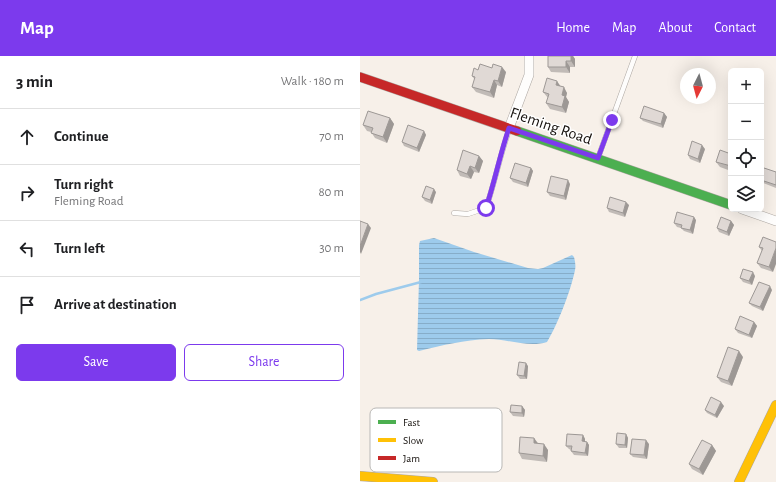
<!DOCTYPE html>
<meta charset="utf-8">
<style>
body{margin:0;font-family:"Alegreya Sans",sans-serif;background:#f6f6f6;color:#202124}
.controls{position:absolute;right:12px;top:12px;display:grid;overflow:hidden;border-radius:6px;box-shadow:0 4px 16px #0002}
.controls button{width:36px;height:36px;display:grid;place-items:center;padding:0;border:0;border-bottom:1px solid #e0e0e0;background:#fff;color:#202124;font:20px sans-serif}
.compass{position:absolute;left:320px;top:12px;width:36px;height:36px;border-radius:50%;background:#fff;box-shadow:0 4px 16px #0002;rotate:186deg}
.stop{position:absolute;width:12px;height:12px;margin:-9px;border:3px solid #7c3aed;border-radius:50%;background:#fff}
.stop.end{background:#7c3aed;border-color:#fff;box-shadow:0 1px 4px #0008}
.list{margin:0;padding:0;list-style:none}
h2{display:flex;justify-content:space-between;align-items:center;height:52px;margin:0;padding:0 16px;font-size:17px}
h2 small{font-size:13px;font-weight:400;color:#757577}
.list li{display:grid;grid-template-columns:26px 1fr auto;gap:12px;align-items:center;box-sizing:border-box;height:56px;padding:0 16px;border-top:1px solid #e0e0e0}
.list b{display:block;font-size:15px;white-space:nowrap}
.list p{margin:0;font-size:13px;white-space:nowrap;color:#757577}
.list em{font-size:13px;font-style:normal;color:#757577}
.actions{display:flex;gap:8px;padding:12px 16px}
.actions a{flex:1;padding:9px 0;border:1px solid #7c3aed;border-radius:6px;text-align:center;font-size:14px;color:#7c3aed}
.actions .main{background:#7c3aed;color:#fff}
.icon{flex:none;width:22px;height:22px;fill:none;stroke:currentColor;stroke-width:2;stroke-linecap:round;stroke-linejoin:round}
.map{position:relative;flex:none;width:416px;height:426px;overflow:hidden}
header{display:flex;align-items:center;gap:24px;box-sizing:border-box;height:56px;padding:0 20px;background:#7c3aed;color:#fff}
header strong{font-size:19px}
nav{display:flex;gap:22px;margin-inline-start:auto;font-size:14px}
main{display:flex}
aside{flex:1;background:#fff}
.map>svg:first-child{display:block}
.water{fill:url(#water-rules)}
.lines{fill:none;stroke-linecap:round;stroke-linejoin:round}
.stream{stroke:#9dcbec;stroke-width:2.5}
.lane-casing{stroke:#ada7a2;stroke-width:5.5}
.street-casing{stroke:#ada7a2;stroke-width:10}
.fast-casing{stroke:#ada7a2;stroke-width:10}
.slow-casing{stroke:#ada7a2;stroke-width:10}
.jam-casing{stroke:#ada7a2;stroke-width:10}
.lane{stroke:#fefdfc;stroke-width:4.5}
.street{stroke:#fefdfc;stroke-width:9}
.fast{stroke:#4caf50;stroke-width:9}
.slow{stroke:#ffc107;stroke-width:9}
.jam{stroke:#c62828;stroke-width:9}
.wall{fill:#c1bbb7}
.shaded-wall{fill:#9d9895}
.building{fill:#e0d9d5;stroke:#9d9895}
.route{stroke:#7c3aed;stroke-width:5}
.labels{text-anchor:middle;dominant-baseline:central;stroke-width:3;stroke-linejoin:round;paint-order:stroke}
.street-label{font-size:16px;fill:#16110d;stroke:#fff}
.key{fill:#fff;stroke:#b9b8b6;stroke-width:1}
.key-label{font-size:11px;fill:#16110d}
</style>
<header>
<strong>Map</strong>
<nav><a>Home</a><a>Map</a><a>About</a><a>Contact</a></nav>
</header>
<main>
<aside>
<h2>3 min<small>Walk · 180 m</small></h2>
<ul class="list">
<li><svg class="icon" aria-label="ahead" viewBox="0 0 24 24"><path d="M12 20V5M6 11l6-6 6 6"/></svg><div><b>Continue</b></div><em>70 m</em></li>
<li><svg class="icon" aria-label="right" viewBox="0 0 24 24"><path d="M7 20v-9h11M14 6l5 5-5 5"/></svg><div><b>Turn right</b><p>Fleming Road</p></div><em>80 m</em></li>
<li><svg class="icon" aria-label="left" viewBox="0 0 24 24"><path d="M17 20v-9H6M10 6l-5 5 5 5"/></svg><div><b>Turn left</b></div><em>30 m</em></li>
<li><svg class="icon" aria-label="arrive" viewBox="0 0 24 24"><path d="M6 21V4h12l-3 4 3 4H6"/></svg><div><b>Arrive at destination</b></div></li>
</ul>
<div class="actions"><a class="main">Save</a><a>Share</a></div>
</aside>
<div class="map">
<svg width="416" height="426" viewBox="0 0 416 426">
<defs>
<pattern id="water-rules" width="6" height="5" patternUnits="userSpaceOnUse"><rect width="6" height="5" fill="#9dcbec"/><path d="M0 2.5h6" fill="none" stroke="#86adc9"/></pattern>
</defs>
<rect width="100%" height="100%" fill="#f7f0e9"/>
<path class="water" d="M 74,182 L 114,196 L 168,212 L 178,213 L 183,212 L 212,199 L 214,201 C 215,205 216,210 215,214 C 211,234 198,268 187,286 C 169,292 147,283 129,283 C 103,284 84,289 59,295 L 57,294 L 59,223 L 59,189 L 60,185 Z"/>
<g class="lines">
<path class="stream" d="M 0,244 L 16,238 L 61,226"/>
<g class="lane-casing">
<g id="lane">
<path d="M 238,102 L 275,0"/>
<path d="M 94,157 L 108,158 L 126,152 C 135,126 140,99 149,74"/>
</g>
</g>
<g class="street-casing">
<g id="street">
<path d="M 149,72 L 169,19 L 169,0"/>
<path d="M 382,153 L 416,165"/>
</g>
</g>
<g class="fast-casing">
<path id="fast" d="M 157,75 L 371,149"/>
</g>
<g class="slow-casing">
<g id="slow">
<path d="M 0,420 L 73,426"/>
<path d="M 379,426 L 416,349"/>
</g>
</g>
<g class="jam-casing">
<path id="jam" d="M 0,21 L 157,75"/>
</g>
<use href="#lane" class="lane"/>
<use href="#street" class="street"/>
<use href="#fast" class="fast"/>
<use href="#slow" class="slow"/>
<use href="#jam" class="jam"/>
</g>
<g class="wall">
<path d="M 188,0 L 213,0 L 215,3 L 215,11 L 210,11 L 210,17 L 191,16 L 188,11 Z"/>
<path d="M 118,14 L 146,16 L 142,31 L 137,29 L 134,42 L 116,36 L 112,31 L 115,24 L 112,20 Z"/>
<path d="M 201,31 L 207,37 L 206,41 L 209,46 L 206,57 L 190,53 L 186,47 L 188,42 L 183,36 Z"/>
<path d="M 304,57 L 307,61 L 303,72 L 283,65 L 280,62 Z"/>
<path d="M 30,62 L 34,68 L 27,87 L 15,82 L 11,76 L 7,75 L 3,69 Z"/>
<path d="M 64,75 L 66,79 L 59,96 L 44,90 L 42,86 Z"/>
<path d="M 345,93 L 340,107 L 330,103 L 328,99 Z"/>
<path d="M 371,98 L 371,115 L 360,111 L 356,106 Z"/>
<path d="M 119,100 L 123,105 L 119,117 L 114,116 L 111,123 L 100,120 L 97,114 Z"/>
<path d="M 401,111 L 416,116 L 416,132 L 401,126 Z"/>
<path d="M 171,112 L 173,115 L 168,131 L 153,126 L 150,122 Z"/>
<path d="M 210,128 L 206,144 L 190,140 L 187,136 Z"/>
<path d="M 76,136 L 72,148 L 65,145 L 62,141 Z"/>
<path d="M 269,149 L 265,161 L 249,156 L 247,152 Z"/>
<path d="M 336,164 L 333,178 L 324,175 L 321,172 L 317,171 L 314,167 Z"/>
<path d="M 371,165 L 374,169 L 369,180 L 359,176 L 357,172 Z"/>
<path d="M 403,181 L 413,216 L 401,212 L 397,207 L 402,195 L 399,191 Z"/>
<path d="M 395,220 L 392,229 L 383,226 L 380,222 Z"/>
<path d="M 412,234 L 403,255 L 392,250 L 389,247 Z"/>
<path d="M 394,266 L 397,270 L 392,282 L 378,277 L 375,273 Z"/>
<path d="M 383,301 L 372,330 L 361,326 L 357,321 Z"/>
<path d="M 168,310 L 167,323 L 160,323 L 157,319 Z"/>
<path d="M 162,350 L 165,354 L 164,361 L 153,360 L 150,356 Z"/>
<path d="M 364,350 L 357,362 L 347,357 L 345,354 Z"/>
<path d="M 36,373 L 39,377 L 38,388 L 16,386 L 14,382 Z"/>
<path d="M 124,378 L 123,390 L 94,387 L 90,381 Z"/>
<path d="M 266,378 L 268,382 L 267,392 L 259,392 L 256,388 Z"/>
<path d="M 223,379 L 225,383 L 225,385 L 227,386 L 229,389 L 228,400 L 214,399 L 211,395 L 211,394 L 209,393 L 206,390 Z"/>
<path d="M 174,382 L 178,387 L 188,394 L 187,406 L 162,403 L 159,397 Z"/>
<path d="M 289,388 L 287,403 L 273,401 L 270,398 Z"/>
<path d="M 352,389 L 356,395 L 343,419 L 332,413 L 329,408 Z"/>
</g>
<g class="shaded-wall">
<path d="M 211,0 L 213,0 L 215,3 L 215,11 L 211,5 Z"/>
<path d="M 206,5 L 210,11 L 210,17 L 206,11 Z"/>
<path d="M 142,11 L 146,16 L 142,31 L 138,25 Z"/>
<path d="M 134,24 L 137,29 L 134,42 L 130,36 Z"/>
<path d="M 197,25 L 201,31 L 196,29 Z"/>
<path d="M 204,31 L 207,37 L 206,41 L 209,46 L 206,57 L 202,51 L 202,39 Z"/>
<path d="M 304,57 L 307,61 L 303,72 L 301,68 Z"/>
<path d="M 30,62 L 34,68 L 27,87 L 23,81 Z"/>
<path d="M 64,75 L 66,79 L 59,96 L 57,92 Z"/>
<path d="M 342,89 L 345,93 L 340,107 L 338,103 Z"/>
<path d="M 119,100 L 123,105 L 119,117 L 115,112 Z"/>
<path d="M 110,110 L 114,116 L 111,123 L 107,118 Z"/>
<path d="M 171,112 L 173,115 L 168,131 L 166,127 Z"/>
<path d="M 208,124 L 210,128 L 206,144 L 204,140 Z"/>
<path d="M 74,133 L 76,136 L 72,148 L 70,144 Z"/>
<path d="M 266,146 L 269,149 L 265,161 L 263,157 Z"/>
<path d="M 334,161 L 336,164 L 333,178 L 330,174 Z"/>
<path d="M 371,165 L 374,169 L 369,180 L 367,176 Z"/>
<path d="M 8,168 L 11,172 L 1,198 L 0,196 L 0,190 Z"/>
<path d="M 416,192 L 416,208 L 413,216 L 409,211 Z"/>
<path d="M 393,216 L 395,220 L 392,229 L 389,225 Z"/>
<path d="M 410,230 L 412,234 L 403,255 L 400,251 Z"/>
<path d="M 394,266 L 397,270 L 392,282 L 389,279 Z"/>
<path d="M 379,295 L 383,301 L 372,330 L 368,325 Z"/>
<path d="M 166,307 L 168,310 L 167,323 L 164,320 Z"/>
<path d="M 361,346 L 364,350 L 357,362 L 355,359 Z"/>
<path d="M 162,350 L 165,354 L 164,361 L 162,357 Z"/>
<path d="M 120,372 L 124,378 L 123,390 L 119,384 Z"/>
<path d="M 36,373 L 39,377 L 38,388 L 35,384 Z"/>
<path d="M 266,378 L 268,382 L 267,392 L 265,389 Z"/>
<path d="M 223,379 L 225,383 L 225,389 L 222,385 Z"/>
<path d="M 174,382 L 178,388 L 174,387 Z"/>
<path d="M 286,384 L 289,388 L 287,403 L 284,399 Z"/>
<path d="M 227,386 L 229,389 L 228,400 L 225,397 Z"/>
<path d="M 184,388 L 188,394 L 187,406 L 183,400 Z"/>
<path d="M 352,389 L 356,395 L 343,419 L 339,413 Z"/>
</g>
<g class="building">
<path d="M 188,0 L 211,0 L 211,5 L 206,5 L 206,11 L 188,11 Z"/>
<path d="M 120,8 L 132,12 L 133,8 L 142,11 L 138,25 L 134,24 L 130,36 L 112,31 L 115,21 L 112,20 L 114,12 L 118,14 Z"/>
<path d="M 187,22 L 197,25 L 196,29 L 204,31 L 202,39 L 205,40 L 202,51 L 186,47 L 189,38 L 183,36 Z"/>
<path d="M 284,50 L 304,57 L 301,68 L 280,62 Z"/>
<path d="M 8,55 L 30,62 L 23,81 L 11,77 L 13,72 L 3,69 Z"/>
<path d="M 48,69 L 64,75 L 57,92 L 42,86 Z"/>
<path d="M 332,85 L 342,89 L 338,103 L 328,99 Z"/>
<path d="M 103,94 L 119,100 L 115,112 L 110,110 L 107,118 L 97,114 Z"/>
<path d="M 360,94 L 371,98 L 371,110 L 356,106 Z"/>
<path d="M 155,107 L 171,112 L 166,127 L 150,122 Z"/>
<path d="M 401,111 L 416,116 L 416,129 L 401,124 Z"/>
<path d="M 191,120 L 208,124 L 204,140 L 187,136 Z"/>
<path d="M 66,130 L 74,133 L 70,144 L 62,141 Z"/>
<path d="M 250,141 L 266,146 L 263,157 L 247,152 Z"/>
<path d="M 317,156 L 334,161 L 330,174 L 321,172 L 322,169 L 314,167 Z"/>
<path d="M 361,161 L 371,165 L 367,176 L 357,172 Z"/>
<path d="M 0,165 L 8,168 L 0,190 Z"/>
<path d="M 403,181 L 416,186 L 416,192 L 409,211 L 397,207 L 403,192 L 399,191 Z"/>
<path d="M 383,213 L 393,216 L 389,225 L 380,222 Z"/>
<path d="M 399,226 L 410,230 L 400,251 L 389,247 Z"/>
<path d="M 380,260 L 394,266 L 389,279 L 375,273 Z"/>
<path d="M 368,291 L 379,295 L 368,325 L 357,321 Z"/>
<path d="M 159,306 L 166,307 L 164,320 L 157,319 Z"/>
<path d="M 351,341 L 361,346 L 355,359 L 345,354 Z"/>
<path d="M 151,349 L 162,350 L 162,357 L 150,356 Z"/>
<path d="M 257,377 L 266,378 L 265,389 L 256,388 Z"/>
<path d="M 207,378 L 223,379 L 222,385 L 227,386 L 225,397 L 211,395 L 212,390 L 206,390 Z"/>
<path d="M 160,381 L 174,382 L 174,387 L 184,388 L 183,400 L 159,397 Z"/>
<path d="M 272,383 L 286,384 L 284,399 L 270,398 Z"/>
<path d="M 342,384 L 352,389 L 339,413 L 329,408 Z"/>
</g>
<g class="lines">
<path class="route" d="M 126,152 C 135,125 140,98 149,72 L 238,102 L 252,64"/>
</g>
<g class="labels">
<g class="street-label">
<text transform="translate(191 70) rotate(19)">Fleming Road</text>
</g>
</g>
<rect x="10" y="352" width="132" height="64" rx="6" class="key"/>
<rect x="18" y="364" width="18" height="4" fill="#4caf50"/>
<rect x="18" y="382" width="18" height="4" fill="#ffc107"/>
<rect x="18" y="400" width="18" height="4" fill="#c62828"/>
<g class="key-label">
<text x="43" y="370">Fast</text>
<text x="43" y="388">Slow</text>
<text x="43" y="406">Jam</text>
</g>
</svg>
<div class="controls">
<button>+</button>
<button>−</button>
<button><svg class="icon" aria-label="locate" viewBox="0 0 24 24"><circle cx="12" cy="12" r="6"/><path d="M12 2v4M12 18v4M2 12h4M18 12h4"/></svg></button>
<button><svg class="icon" aria-label="layers" viewBox="0 0 24 24"><path d="M12 4l9 5-9 5-9-5zM3 14l9 5 9-5"/></svg></button>
</div>
<svg class="compass" viewBox="-18 -18 36 36"><path d="M0-13l5 13h-10z" fill="#e53935"/><path d="M0 13l5-13h-10z" fill="#757577"/></svg>
<div class="stop" style="left:126px;top:152px"></div>
<div class="stop end" style="left:252px;top:64px"></div>
</div>
</main>
